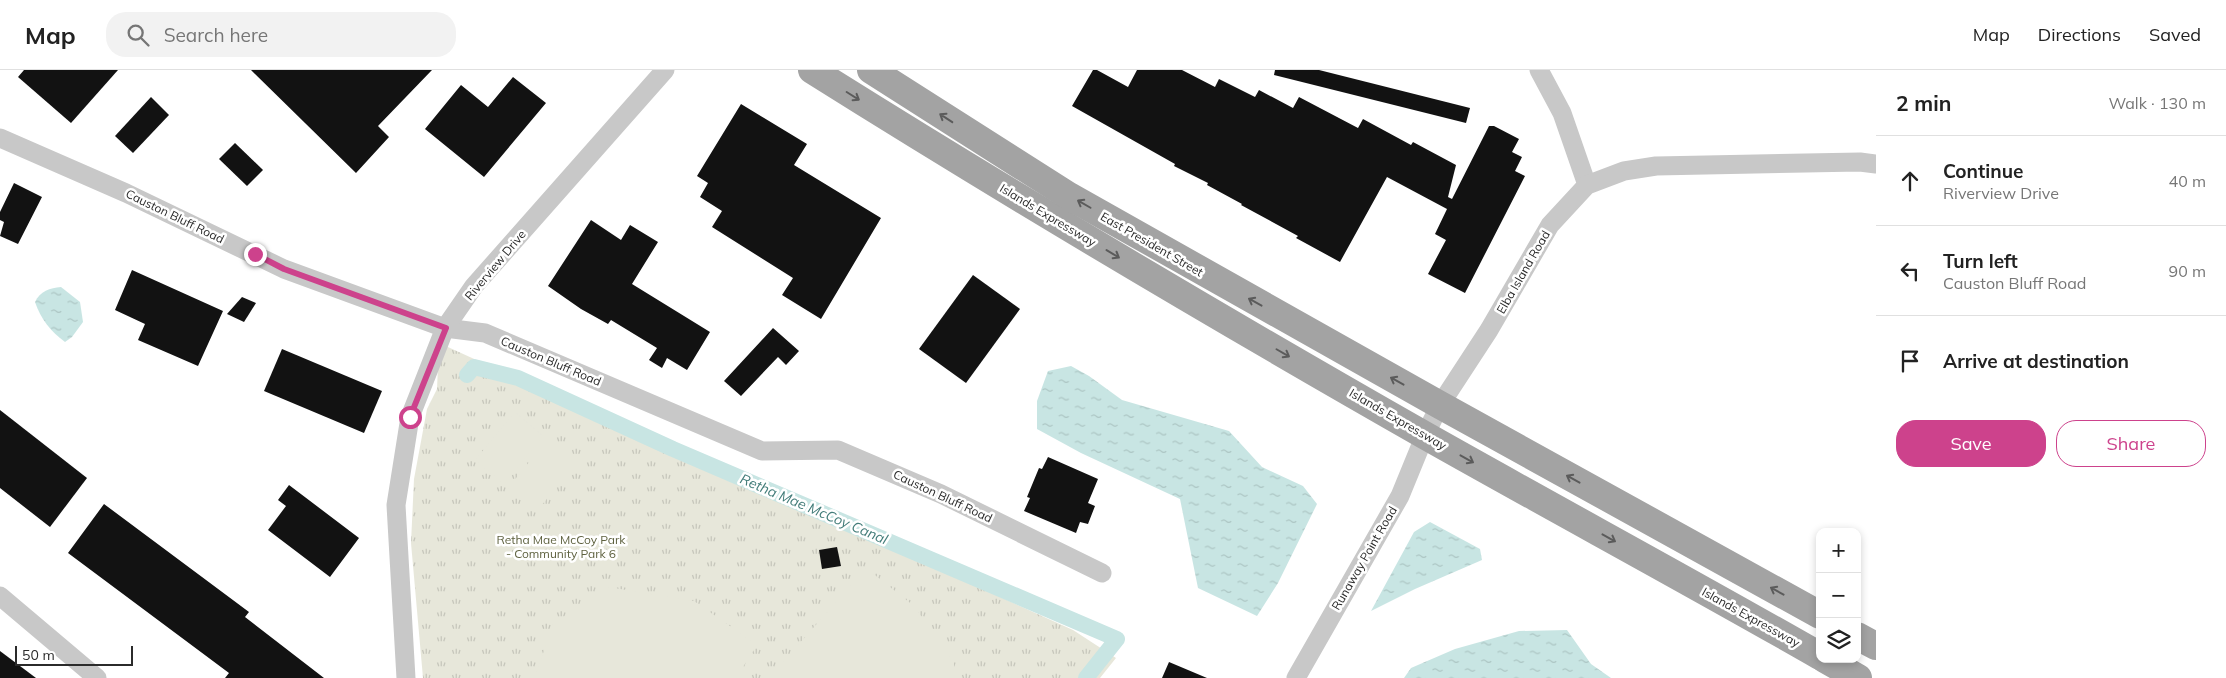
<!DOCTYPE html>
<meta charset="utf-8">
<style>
body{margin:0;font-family:Mulish,sans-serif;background:#f2f2f2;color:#222}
.controls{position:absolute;right:15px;bottom:15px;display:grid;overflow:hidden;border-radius:10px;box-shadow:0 2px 8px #0003}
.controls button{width:45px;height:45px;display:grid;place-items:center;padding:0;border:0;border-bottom:1px solid #e0e0e0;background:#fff;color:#222;font:25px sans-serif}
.scale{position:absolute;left:15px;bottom:12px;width:118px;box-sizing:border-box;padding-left:5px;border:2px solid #2b2b2b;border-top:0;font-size:14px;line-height:18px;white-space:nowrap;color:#2b2b2b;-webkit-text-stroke:4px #fff;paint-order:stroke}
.stop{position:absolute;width:15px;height:15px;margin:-11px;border:4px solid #cd428c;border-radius:50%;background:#fff}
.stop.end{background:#cd428c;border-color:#fff;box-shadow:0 1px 5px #0008}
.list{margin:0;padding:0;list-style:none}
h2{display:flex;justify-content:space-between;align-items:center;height:65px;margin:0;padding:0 20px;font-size:21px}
h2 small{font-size:16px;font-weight:400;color:#767676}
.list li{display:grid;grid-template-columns:32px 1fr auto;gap:15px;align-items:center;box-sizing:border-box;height:90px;padding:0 20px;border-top:1px solid #e0e0e0}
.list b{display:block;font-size:19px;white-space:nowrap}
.list p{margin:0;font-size:16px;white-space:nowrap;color:#767676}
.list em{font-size:16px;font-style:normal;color:#767676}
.actions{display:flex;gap:10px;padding:15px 20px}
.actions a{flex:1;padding:11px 0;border:1px solid #cd428c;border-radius:20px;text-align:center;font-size:18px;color:#cd428c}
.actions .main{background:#cd428c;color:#fff}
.icon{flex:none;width:28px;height:28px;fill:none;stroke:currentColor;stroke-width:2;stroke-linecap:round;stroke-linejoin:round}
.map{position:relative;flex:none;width:1876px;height:608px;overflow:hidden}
header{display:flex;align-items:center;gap:30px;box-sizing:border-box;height:70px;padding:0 25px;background:#fff;border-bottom:1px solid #e0e0e0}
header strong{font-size:24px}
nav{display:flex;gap:28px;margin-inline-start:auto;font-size:18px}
.search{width:350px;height:45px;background:#f2f2f2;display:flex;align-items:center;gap:12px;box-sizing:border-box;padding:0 18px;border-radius:20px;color:#767676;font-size:19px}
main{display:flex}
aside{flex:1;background:#fff}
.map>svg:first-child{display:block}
.park{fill:url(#park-tufts)}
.pitch{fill:#e7e7da}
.water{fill:url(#water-ripples)}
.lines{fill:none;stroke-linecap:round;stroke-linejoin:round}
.canal{stroke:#c8e5e3;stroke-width:16}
.building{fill:#121212}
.street{stroke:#c8c8c8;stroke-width:19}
.primary{stroke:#a3a3a3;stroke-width:28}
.oneway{stroke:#5b5b5b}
.route{stroke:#cd428c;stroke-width:6}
.labels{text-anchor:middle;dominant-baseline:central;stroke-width:5;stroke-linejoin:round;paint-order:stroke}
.street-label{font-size:12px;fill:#2b2b2b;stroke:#fff}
.park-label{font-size:12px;fill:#5e613f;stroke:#fff}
.water-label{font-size:14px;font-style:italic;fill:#427c79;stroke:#fff}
</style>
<header>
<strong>Map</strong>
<div class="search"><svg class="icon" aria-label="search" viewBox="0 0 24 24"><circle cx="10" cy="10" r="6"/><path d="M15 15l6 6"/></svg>Search here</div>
<nav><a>Map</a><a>Directions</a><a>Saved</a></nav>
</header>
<main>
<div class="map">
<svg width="1876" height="608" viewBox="0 0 1876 608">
<defs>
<pattern id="park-tufts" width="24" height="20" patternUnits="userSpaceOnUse" patternTransform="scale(1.25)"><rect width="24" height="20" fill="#e7e7da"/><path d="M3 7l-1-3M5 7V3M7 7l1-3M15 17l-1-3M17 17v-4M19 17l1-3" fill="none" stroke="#c6c6bb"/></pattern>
<pattern id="water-ripples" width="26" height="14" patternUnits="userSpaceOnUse" patternTransform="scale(1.25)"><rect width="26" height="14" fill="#c8e5e3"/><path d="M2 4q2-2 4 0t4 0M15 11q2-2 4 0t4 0" fill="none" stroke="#acc5c3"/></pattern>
</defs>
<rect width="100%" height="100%" fill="#fff"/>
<path class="park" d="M 439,273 L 1073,560 L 1116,588 L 1100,608 L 423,608 L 411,473 L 414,409 L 427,339 L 437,319 Z"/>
<g class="pitch">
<path d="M 515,342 L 543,366 L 504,414 L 475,390 Z"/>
<path d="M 547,370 L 576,394 L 536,442 L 508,418 Z"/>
<path d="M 866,498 L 914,536 L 954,593 L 954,608 L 769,608 Z"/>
<path d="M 608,517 L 694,531 L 757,575 L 736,608 L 541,608 L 536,604 L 553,554 Z"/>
</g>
<g class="water">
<path d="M 61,217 L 80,232 L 83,252 L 72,267 L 65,272 C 50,261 41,249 35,232 C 40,221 50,218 61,217 Z"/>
<path d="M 1071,296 L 1089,306 L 1122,330 L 1229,361 L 1262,397 L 1303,416 L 1317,434 L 1278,513 L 1257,546 L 1198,518 L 1180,429 L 1081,383 L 1037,359 L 1037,331 L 1048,301 Z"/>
<path d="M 1430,452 L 1480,479 L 1482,490 L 1415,519 L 1371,541 L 1414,462 Z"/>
<path d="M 1567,560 L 1591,594 L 1611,608 L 1404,608 L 1411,598 L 1455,579 L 1519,561 Z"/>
</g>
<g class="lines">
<path class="canal" d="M 467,305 L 474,297 L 518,308 L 673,379 L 1117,569 L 1086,608"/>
</g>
<g class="building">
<path d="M 24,0 L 118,0 L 71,53 L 18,7 Z"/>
<path d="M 251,0 L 432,0 L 378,56 L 389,67 L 356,103 Z"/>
<path d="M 1093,0 L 1097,0 L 1128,17 L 1137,0 L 1182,0 L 1215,17 L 1219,9 L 1255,27 L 1259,20 L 1293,38 L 1299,27 L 1358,58 L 1363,49 L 1411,75 L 1413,72 L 1456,95 L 1448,127 L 1452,129 L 1489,56 L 1494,56 L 1519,69 L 1512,82 L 1522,87 L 1515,101 L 1525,106 L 1465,223 L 1428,204 L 1446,170 L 1435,164 L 1447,139 L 1387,107 L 1340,192 L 1296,168 L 1298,166 L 1241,135 L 1242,134 L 1207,115 L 1208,113 L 1174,96 L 1175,94 L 1072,36 Z"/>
<path d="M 1275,0 L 1319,0 L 1470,38 L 1466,53 L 1274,5 Z"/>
<path d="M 513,7 L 546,33 L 484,107 L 425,59 L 461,15 L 488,37 Z"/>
<path d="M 151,27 L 169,45 L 133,83 L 115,66 Z"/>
<path d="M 741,34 L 807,74 L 794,95 L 881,148 L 821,249 L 782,225 L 793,208 L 712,157 L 722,141 L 700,127 L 708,113 L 697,106 Z"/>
<path d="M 235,73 L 263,100 L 247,116 L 219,89 Z"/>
<path d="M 14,113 L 42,127 L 18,174 L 0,166 L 4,152 L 0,150 L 0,142 Z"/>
<path d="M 591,150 L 621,170 L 630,155 L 658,172 L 632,214 L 710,262 L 687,300 L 667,288 L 662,298 L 649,290 L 657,278 L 611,250 L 608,254 L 581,239 L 548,216 Z"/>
<path d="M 132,200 L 223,241 L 198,296 L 138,270 L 145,254 L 115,240 Z"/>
<path d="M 973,205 L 1020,239 L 966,313 L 919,279 Z"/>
<path d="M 242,227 L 256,233 L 244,252 L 227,244 Z"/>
<path d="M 773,258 L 799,281 L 786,295 L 778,287 L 741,326 L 724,311 Z"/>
<path d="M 282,279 L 382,321 L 364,363 L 264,321 Z"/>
<path d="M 0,340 L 87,408 L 50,457 L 0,418 Z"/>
<path d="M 1048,387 L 1098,409 L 1088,433 L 1095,436 L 1088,454 L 1080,452 L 1076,463 L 1024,441 L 1030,428 L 1027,427 L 1039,398 L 1042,399 Z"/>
<path d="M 289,415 L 359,468 L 330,507 L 268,460 L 286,436 L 278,430 Z"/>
<path d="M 104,434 L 249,542 L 245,547 L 324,608 L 225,608 L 229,603 L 68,483 Z"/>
<path d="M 837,477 L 841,496 L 822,499 L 819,480 Z"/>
<path d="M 0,581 L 36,608 L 0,608 Z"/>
<path d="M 1169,592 L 1207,608 L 1162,608 Z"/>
</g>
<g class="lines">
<g class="street">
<path d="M 1539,0 L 1562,43 L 1587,115"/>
<path d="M 0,68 L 126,123 L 284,199 L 445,258 L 485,263 L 762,381 L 838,380 L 941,424 L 1102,503"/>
<path d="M 0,526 L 97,608"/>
<path d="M 406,608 L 396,435 L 410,347 L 445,258 L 474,216 L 665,0"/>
<path d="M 1296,608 L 1400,426 L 1425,365 L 1440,335 L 1489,260 L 1550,155 L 1587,115 L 1624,101 L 1656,96 L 1860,92 L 1876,94"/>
</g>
<g class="primary">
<path d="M 812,0 C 1014,127 1219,248 1426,366 C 1557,440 1689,511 1820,586"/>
<path d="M 871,0 L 1069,126 L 1440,335 L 1820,545"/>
<path d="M 1857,566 L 1876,576"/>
<path d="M 1825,589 L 1858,608"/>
</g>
</g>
<defs><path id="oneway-shaft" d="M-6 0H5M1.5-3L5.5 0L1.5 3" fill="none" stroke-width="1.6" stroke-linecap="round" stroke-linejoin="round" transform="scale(1.25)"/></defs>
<g class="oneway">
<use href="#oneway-shaft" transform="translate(853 26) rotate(32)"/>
<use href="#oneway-shaft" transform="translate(946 48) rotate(-147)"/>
<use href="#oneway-shaft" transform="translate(1084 134) rotate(-150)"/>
<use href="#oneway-shaft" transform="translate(1113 184) rotate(31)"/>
<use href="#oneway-shaft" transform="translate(1255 232) rotate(-151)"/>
<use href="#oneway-shaft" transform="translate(1283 283) rotate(30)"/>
<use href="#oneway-shaft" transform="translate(1397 311) rotate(-151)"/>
<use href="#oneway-shaft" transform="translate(1467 389) rotate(29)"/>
<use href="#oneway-shaft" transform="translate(1573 409) rotate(-151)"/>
<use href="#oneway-shaft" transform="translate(1609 468) rotate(29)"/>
<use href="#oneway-shaft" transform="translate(1777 521) rotate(-151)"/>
</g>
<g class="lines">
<path class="route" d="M 255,184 L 284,199 L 446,258 L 410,347"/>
</g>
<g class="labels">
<g class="street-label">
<text transform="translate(1048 145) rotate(31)">Islands Expressway</text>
<text transform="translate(175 146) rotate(26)">Causton Bluff Road</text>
<text transform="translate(1152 174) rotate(30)">East President Street</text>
<text transform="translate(495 195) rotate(-50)">Riverview Drive</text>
<text transform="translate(1523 202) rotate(-60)">Elba Island Road</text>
<text transform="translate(551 291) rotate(23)">Causton Bluff Road</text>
<text transform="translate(1398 349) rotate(30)">Islands Expressway</text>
<text transform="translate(943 426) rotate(25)">Causton Bluff Road</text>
<text transform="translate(1364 488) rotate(-60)">Runaway Point Road</text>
<text transform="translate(1751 547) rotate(29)">Islands Expressway</text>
</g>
<g class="park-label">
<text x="561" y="469">Retha Mae McCoy Park<tspan x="561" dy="14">- Community Park 6</tspan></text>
</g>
<g class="water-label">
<text transform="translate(814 439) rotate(23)">Retha Mae McCoy Canal</text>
</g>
</g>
</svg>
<div class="controls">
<button>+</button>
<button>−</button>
<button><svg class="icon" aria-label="layers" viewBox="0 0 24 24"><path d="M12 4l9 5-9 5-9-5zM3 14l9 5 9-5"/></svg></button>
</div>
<div class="scale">50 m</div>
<div class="stop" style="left:410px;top:347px"></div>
<div class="stop end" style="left:255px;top:184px"></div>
</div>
<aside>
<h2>2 min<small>Walk · 130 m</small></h2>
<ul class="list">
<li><svg class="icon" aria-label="ahead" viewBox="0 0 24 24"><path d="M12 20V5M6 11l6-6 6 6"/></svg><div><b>Continue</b><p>Riverview Drive</p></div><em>40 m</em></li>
<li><svg class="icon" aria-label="left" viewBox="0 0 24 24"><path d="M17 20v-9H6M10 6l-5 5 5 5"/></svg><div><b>Turn left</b><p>Causton Bluff Road</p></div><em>90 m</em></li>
<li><svg class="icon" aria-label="arrive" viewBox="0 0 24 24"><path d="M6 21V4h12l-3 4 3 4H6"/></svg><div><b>Arrive at destination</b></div></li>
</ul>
<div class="actions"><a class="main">Save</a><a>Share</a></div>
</aside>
</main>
